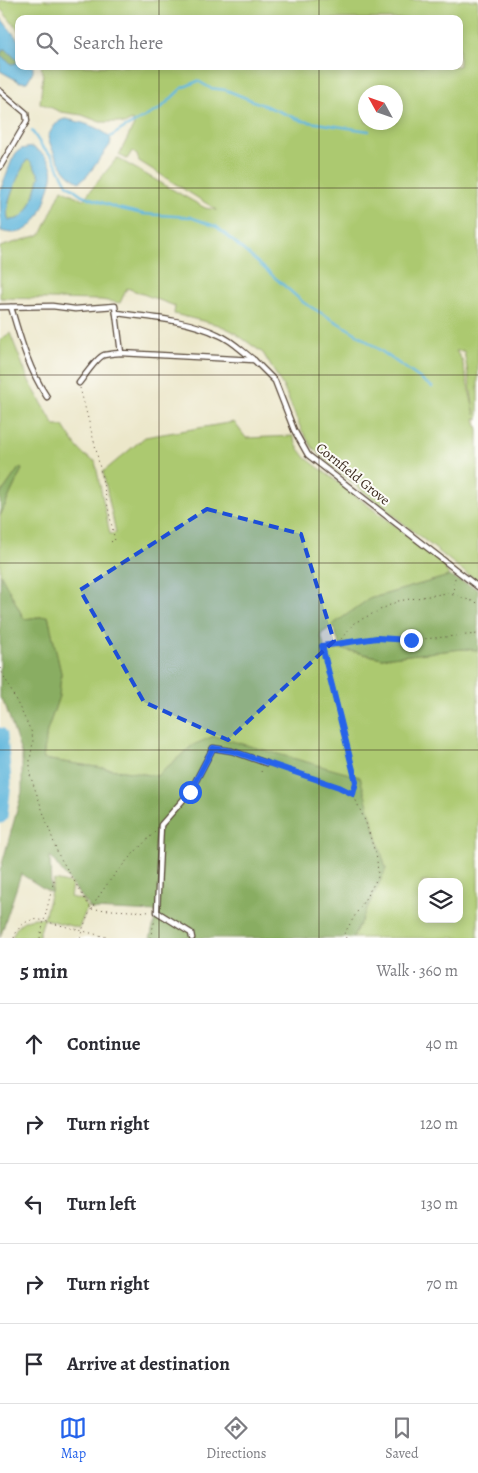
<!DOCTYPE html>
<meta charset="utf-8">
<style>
body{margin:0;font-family:Alegreya,serif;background:#f7f7f7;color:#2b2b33}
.controls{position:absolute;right:15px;bottom:15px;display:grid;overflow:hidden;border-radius:10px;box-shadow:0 2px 8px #0003}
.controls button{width:45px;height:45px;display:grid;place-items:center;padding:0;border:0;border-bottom:1px solid #e1e1e2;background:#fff;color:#2b2b33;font:25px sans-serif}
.compass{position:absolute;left:358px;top:85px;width:45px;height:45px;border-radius:50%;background:#fff;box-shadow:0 2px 8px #0003;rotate:310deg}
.stop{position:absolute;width:15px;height:15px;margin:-11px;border:4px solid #2563eb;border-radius:50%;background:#fff}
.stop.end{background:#2563eb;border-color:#fff;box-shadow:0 1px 5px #0008}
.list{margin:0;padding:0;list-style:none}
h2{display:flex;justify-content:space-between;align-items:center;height:65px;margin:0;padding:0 20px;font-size:21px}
h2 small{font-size:16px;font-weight:400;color:#7c7c81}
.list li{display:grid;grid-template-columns:32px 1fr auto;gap:15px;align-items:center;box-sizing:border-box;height:80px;padding:0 20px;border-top:1px solid #e1e1e2}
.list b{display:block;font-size:19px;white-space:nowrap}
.list em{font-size:16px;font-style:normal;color:#7c7c81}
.icon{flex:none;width:28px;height:28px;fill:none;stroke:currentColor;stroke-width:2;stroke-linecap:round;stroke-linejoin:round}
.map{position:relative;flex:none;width:478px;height:938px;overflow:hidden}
.search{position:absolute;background:#fff;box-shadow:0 2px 8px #0003;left:15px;right:15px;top:15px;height:55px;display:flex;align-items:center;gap:12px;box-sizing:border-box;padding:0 18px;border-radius:10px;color:#7c7c81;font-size:19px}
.sheet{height:465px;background:#fff}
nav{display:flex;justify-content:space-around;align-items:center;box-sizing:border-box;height:70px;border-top:1px solid #e1e1e2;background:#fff;font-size:14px;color:#7c7c81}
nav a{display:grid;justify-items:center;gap:2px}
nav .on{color:#2563eb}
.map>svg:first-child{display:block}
.green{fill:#acc970;stroke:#747a47;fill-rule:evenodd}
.forest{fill:#89ad62;stroke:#626c40}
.water{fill:#5fb6dc;stroke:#4d707d;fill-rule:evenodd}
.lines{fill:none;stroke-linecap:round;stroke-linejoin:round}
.stream{stroke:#5fb6dc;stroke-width:2.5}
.river{stroke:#5fb6dc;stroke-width:15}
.service-casing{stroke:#564638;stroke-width:7}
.path{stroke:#564638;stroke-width:1;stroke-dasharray:1 4;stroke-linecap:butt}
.service{stroke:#fff;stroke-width:4.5}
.route{stroke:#2563eb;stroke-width:6}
.marked{fill:#1d4ed8;fill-opacity:0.2;stroke:#1d4ed8;stroke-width:4;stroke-dasharray:10 6;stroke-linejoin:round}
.grid{fill:none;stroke:#3b2a1e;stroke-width:1;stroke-opacity:0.55}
.labels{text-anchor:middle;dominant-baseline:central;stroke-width:4;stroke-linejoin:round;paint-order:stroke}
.street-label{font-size:14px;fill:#3b2a1e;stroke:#fdfcf7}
</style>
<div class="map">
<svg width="478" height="938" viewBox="0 0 478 938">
<rect width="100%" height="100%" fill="#fdfcf7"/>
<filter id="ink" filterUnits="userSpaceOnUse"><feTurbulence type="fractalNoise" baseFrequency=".02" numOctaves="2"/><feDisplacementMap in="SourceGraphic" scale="10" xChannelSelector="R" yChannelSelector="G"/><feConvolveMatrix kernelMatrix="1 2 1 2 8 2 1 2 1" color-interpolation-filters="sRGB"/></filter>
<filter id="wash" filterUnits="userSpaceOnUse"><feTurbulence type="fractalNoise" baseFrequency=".0096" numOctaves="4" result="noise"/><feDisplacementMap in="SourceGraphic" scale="20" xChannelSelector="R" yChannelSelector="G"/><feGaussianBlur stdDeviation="1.12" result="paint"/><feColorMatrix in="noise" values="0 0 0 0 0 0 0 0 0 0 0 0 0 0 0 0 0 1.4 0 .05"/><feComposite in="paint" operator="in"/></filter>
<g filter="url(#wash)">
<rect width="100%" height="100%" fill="#ece7ca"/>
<g class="green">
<path d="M 0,0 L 478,0 L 478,419 L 475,418 L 478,430 L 478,580 L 467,574 L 334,468 L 312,447 L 301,429 L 283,386 L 263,353 L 232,331 L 219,325 L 174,314 L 175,306 L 127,288 L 120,303 L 101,300 L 0,298 L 0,247 L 39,235 L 42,233 L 62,189 L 83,200 L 117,158 L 205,208 L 217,210 L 139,161 L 137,155 L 132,151 L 127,159 L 119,155 L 134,125 L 132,120 L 124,124 L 118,122 L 100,122 L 82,115 L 61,112 L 40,103 L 43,75 L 41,66 L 459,66 L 459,19 L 19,19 L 19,31 L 0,8 ZM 366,92 L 396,92 L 396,122 L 366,122 ZM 456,351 L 464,351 L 475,415 L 462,360 Z"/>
<path d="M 28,160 L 31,162 L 40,176 C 35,191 30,222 9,220 C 2,208 20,173 26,161 Z"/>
<path d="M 10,333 L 29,381 L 55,426 L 63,426 C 71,438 80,456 95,461 L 110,534 L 116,533 L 103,472 L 145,437 L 234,422 L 246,438 L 293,436 L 297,446 L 306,458 L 442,562 L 449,576 L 369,599 L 321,634 L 325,652 L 341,649 L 382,658 L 462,649 L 478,650 L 478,938 L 353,938 L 193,745 L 157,776 L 43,759 L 47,731 L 59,696 L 61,673 L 48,616 L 24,619 L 0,573 L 0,516 L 22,469 L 19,468 L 0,495 L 0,340 ZM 422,882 L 459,882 L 459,919 L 422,919 Z"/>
<path d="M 54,880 L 72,884 L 70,897 L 82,900 L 87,908 L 79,928 L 44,919 L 38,938 L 12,938 C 17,921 28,917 44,918 Z"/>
</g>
<g class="forest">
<path d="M 3,49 L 6,49 L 17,60 L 17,63 L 11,64 L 0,55 Z"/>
<path d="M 19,468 L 22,469 L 0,516 L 0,495 Z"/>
<path d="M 0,573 L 24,619 L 48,616 L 61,673 L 59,696 L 47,731 L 43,759 L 157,776 L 193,745 L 214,736 L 360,777 L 386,869 L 353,938 L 150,938 L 157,912 L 91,909 L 50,856 L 51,893 L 21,874 L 0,938 L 0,871 L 22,792 L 22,756 L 6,707 L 0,698 Z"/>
<path d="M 449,576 L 478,589 L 478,650 L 462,649 L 382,658 L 341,649 L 332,625 L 369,599 Z"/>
</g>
<g class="water">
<path d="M 0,17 L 19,41 L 19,66 L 33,66 L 33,72 L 27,82 L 20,82 L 0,71 ZM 3,49 L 6,49 L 17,60 L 17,63 L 11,64 L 0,55 Z"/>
<path d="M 65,119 C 78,121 105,128 111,140 L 110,145 L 87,176 L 79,182 C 64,175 52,152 48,137 C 52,128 56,121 65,119 Z"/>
<path d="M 32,147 C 40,151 48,157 51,166 C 55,174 50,184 48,192 C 41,216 30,240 1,231 L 0,191 L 12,160 L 16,153 L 21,149 ZM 28,160 L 31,162 L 40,176 C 35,191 30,222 9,220 C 2,208 20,173 26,161 Z"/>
</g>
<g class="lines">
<g class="stream">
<path d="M 32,131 L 43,148 L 52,156 L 67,184 L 82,195 L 117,208 L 143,214 L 190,217 L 217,227 L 304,303 L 357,334 L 432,387"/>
<path d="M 110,137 L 124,128 L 160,109 L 182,88 L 198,81 L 210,88 L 226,90 L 303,121 L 369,131"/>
</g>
<path class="river" d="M 0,735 L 4,783 L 0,816"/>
</g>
</g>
<g filter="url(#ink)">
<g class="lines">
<g class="service-casing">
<g id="service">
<path d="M 0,91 L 26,113 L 27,121 L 0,167"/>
<path d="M 0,307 L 52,306 L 75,309 L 115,306 L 121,353 L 254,360 L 275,381 L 294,430 L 308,455 L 478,587"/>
<path d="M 11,307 C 20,338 29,370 47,397"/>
<path d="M 116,313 C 149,317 189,320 219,335 C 232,340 243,352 254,360"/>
<path d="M 79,383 C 85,376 96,358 104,355 C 110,354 116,353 121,353"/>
<path d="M 192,938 L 191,933 L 157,912 L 161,825 L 190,792 L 213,748 L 232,751 L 266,763"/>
</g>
</g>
<g class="path">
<path d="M 80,388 L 96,449 L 115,541 L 109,542"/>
<path d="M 453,594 L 455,578"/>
<path d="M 338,643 L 354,623 L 398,601 L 447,593 L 478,603"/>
<path d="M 0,668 L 32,733 L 33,742 L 30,760 L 30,775 L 58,854 L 91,909"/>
<path d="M 272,765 L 339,787 L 352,794"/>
<path d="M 261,772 L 263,768"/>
<path d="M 92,909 L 151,912"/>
<path d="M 14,938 C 18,925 30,916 44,921 L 54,880"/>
<path d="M 40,938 L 44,921 L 110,938"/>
<path d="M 80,938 C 91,896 124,862 155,832"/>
<path d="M 150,938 L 155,920"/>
<path d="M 346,938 L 344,934 L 378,877 L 377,859 L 366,823 L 353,794 L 356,782 L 322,646 L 377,638 L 411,640 L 478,634"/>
</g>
<use href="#service" class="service"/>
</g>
</g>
<g class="lines" filter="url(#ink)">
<path class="route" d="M 190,792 L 213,748 L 232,751 L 339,787 L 353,794 L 356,782 L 322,646 L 377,638 L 411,640"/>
</g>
<path class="marked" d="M 207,509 L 301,534 L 334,641 L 228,740 L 144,702 L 80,590 Z"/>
<path class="grid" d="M 159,0 L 159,19M 319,0 L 319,19M 159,66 L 159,938M 319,66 L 319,938M 0,188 L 478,188M 0,375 L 478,375M 0,563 L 478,563M 0,750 L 478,750"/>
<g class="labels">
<g class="street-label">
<text transform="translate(353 474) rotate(39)">Cornfield Grove</text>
</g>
</g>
</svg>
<div class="controls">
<button><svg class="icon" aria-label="layers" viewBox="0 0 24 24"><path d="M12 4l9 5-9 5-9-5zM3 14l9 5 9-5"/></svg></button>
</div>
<svg class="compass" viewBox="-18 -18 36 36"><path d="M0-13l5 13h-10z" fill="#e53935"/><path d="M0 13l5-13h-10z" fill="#7c7c81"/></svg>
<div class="stop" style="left:190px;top:792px"></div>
<div class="stop end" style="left:411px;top:640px"></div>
<div class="search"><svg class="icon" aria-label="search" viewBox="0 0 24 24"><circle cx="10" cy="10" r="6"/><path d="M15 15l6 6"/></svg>Search here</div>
</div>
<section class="sheet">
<h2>5 min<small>Walk · 360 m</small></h2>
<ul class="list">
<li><svg class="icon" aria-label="ahead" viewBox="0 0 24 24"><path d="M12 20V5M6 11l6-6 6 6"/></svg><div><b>Continue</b></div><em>40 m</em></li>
<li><svg class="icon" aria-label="right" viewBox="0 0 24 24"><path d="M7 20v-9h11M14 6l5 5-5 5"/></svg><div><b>Turn right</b></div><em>120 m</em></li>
<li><svg class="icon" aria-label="left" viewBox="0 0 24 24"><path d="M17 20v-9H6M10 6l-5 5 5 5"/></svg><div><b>Turn left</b></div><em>130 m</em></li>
<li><svg class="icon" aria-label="right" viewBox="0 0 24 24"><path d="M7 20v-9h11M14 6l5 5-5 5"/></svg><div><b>Turn right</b></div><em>70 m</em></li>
<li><svg class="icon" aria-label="arrive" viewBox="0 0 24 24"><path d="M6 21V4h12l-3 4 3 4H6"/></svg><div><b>Arrive at destination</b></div></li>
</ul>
</section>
<nav>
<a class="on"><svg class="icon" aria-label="map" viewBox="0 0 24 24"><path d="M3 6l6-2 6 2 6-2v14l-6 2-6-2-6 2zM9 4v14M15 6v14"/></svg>Map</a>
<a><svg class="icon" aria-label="directions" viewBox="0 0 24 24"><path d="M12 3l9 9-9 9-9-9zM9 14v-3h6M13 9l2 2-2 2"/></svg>Directions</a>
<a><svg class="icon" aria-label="saved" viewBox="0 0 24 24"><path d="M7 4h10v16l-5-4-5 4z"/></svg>Saved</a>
</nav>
